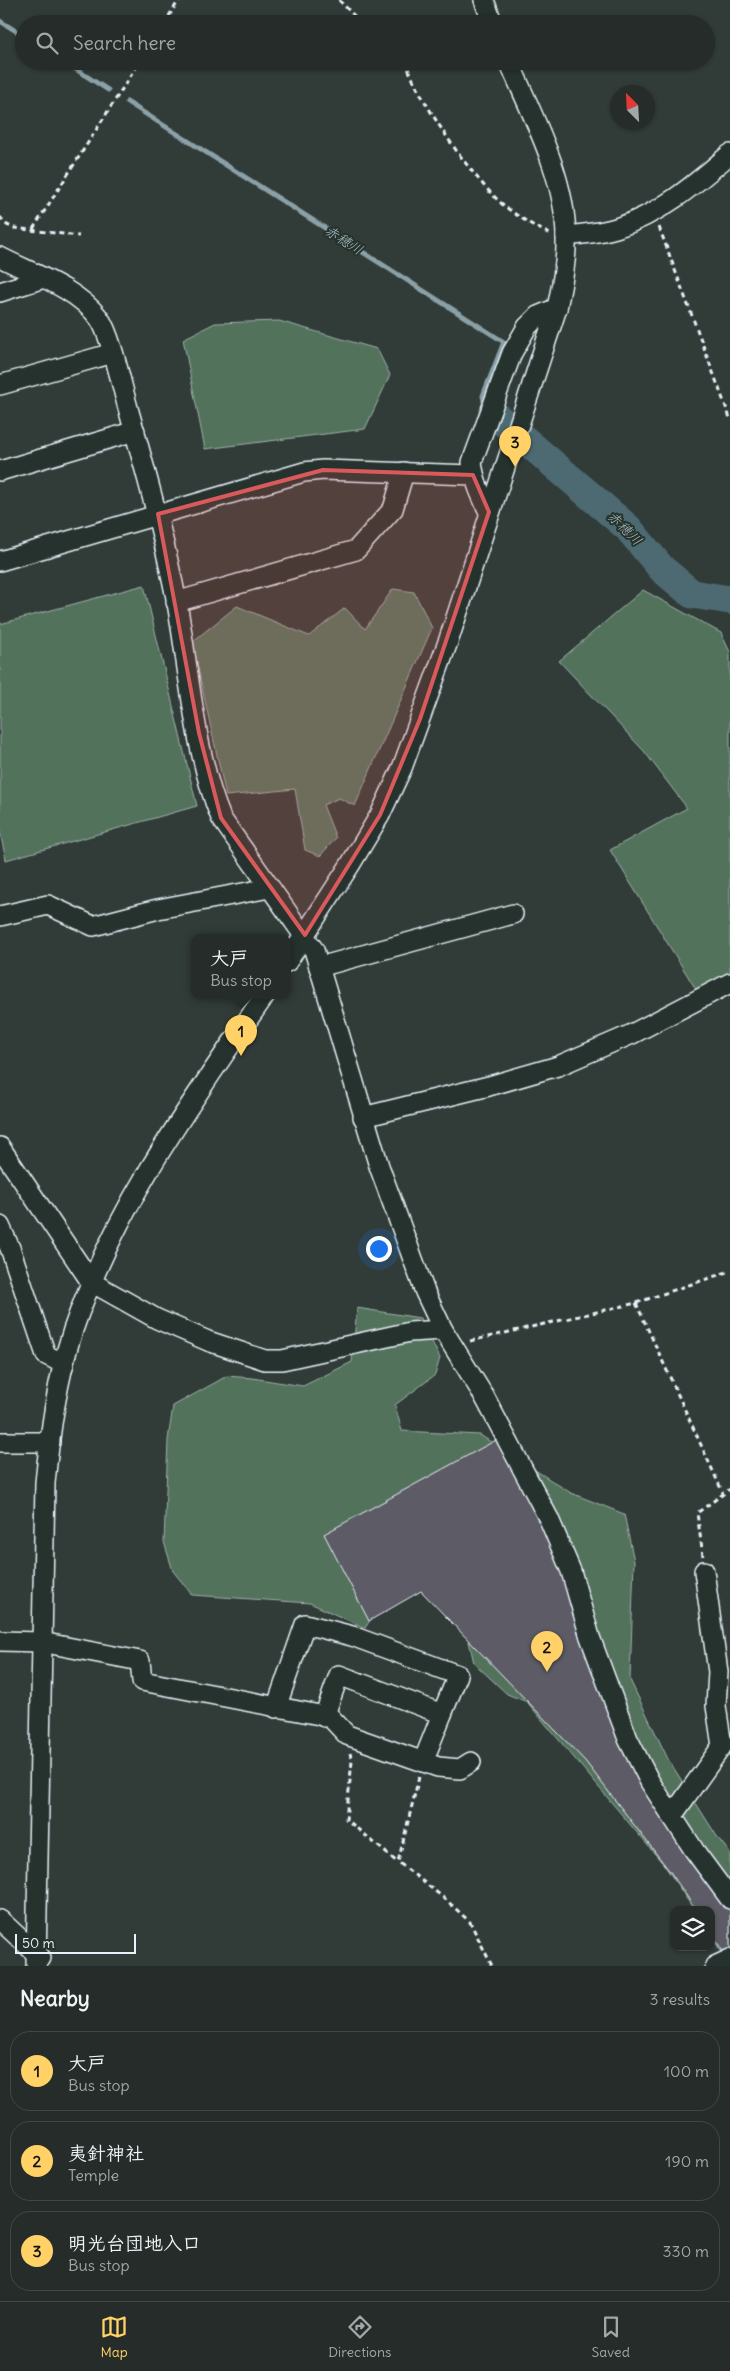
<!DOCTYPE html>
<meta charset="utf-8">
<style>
body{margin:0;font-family:Delius,"Klee One",sans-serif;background:#313836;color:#f1f3f6}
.controls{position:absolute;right:15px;bottom:15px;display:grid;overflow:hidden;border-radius:10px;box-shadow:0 1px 4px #0004}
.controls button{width:45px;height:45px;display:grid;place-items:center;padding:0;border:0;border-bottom:1px solid #424847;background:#252c2a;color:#f1f3f6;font:25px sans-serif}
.compass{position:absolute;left:610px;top:85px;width:45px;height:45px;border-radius:50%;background:#252c2a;box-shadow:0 1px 4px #0004;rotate:336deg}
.scale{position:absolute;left:15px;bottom:12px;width:121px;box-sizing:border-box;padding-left:5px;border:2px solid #e8f1f8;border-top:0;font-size:14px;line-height:18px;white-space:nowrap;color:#e8f1f8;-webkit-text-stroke:4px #26332d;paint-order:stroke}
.you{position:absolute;left:378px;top:1248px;width:18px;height:18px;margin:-12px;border:4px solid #fff;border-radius:50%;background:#1a73e8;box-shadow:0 0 0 8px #1a73e833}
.badge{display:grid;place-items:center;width:32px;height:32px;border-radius:50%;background:#ffd166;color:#111;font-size:16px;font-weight:700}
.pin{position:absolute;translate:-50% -41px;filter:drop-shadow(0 1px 2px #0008)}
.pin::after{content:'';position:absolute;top:26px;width:18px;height:15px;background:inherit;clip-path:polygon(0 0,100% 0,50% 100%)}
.popup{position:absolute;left:191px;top:934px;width:100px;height:65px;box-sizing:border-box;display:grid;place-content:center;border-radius:10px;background:#252c2a;filter:drop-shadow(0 1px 4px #0005);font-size:16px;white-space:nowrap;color:#a3a7a8}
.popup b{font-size:19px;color:#f1f3f6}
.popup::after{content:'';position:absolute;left:50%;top:100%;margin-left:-10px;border:10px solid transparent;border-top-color:#252c2a}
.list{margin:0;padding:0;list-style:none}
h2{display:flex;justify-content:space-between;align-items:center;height:65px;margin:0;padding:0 20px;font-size:21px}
h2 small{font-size:16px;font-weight:400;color:#a3a7a8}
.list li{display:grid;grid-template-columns:32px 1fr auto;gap:15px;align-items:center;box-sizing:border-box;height:80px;margin:0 10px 10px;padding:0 10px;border:1px solid #424847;border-radius:20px}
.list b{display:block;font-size:19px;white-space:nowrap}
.list p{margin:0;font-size:16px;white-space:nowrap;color:#a3a7a8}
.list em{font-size:16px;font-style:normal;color:#a3a7a8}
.icon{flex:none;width:28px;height:28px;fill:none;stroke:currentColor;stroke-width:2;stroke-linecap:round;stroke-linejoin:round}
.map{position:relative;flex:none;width:730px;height:1966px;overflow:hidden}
.search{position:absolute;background:#252c2a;box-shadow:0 1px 4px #0004;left:15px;right:15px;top:15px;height:55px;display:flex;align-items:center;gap:12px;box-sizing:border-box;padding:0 18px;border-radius:28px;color:#a3a7a8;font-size:19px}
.sheet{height:335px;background:#252c2a}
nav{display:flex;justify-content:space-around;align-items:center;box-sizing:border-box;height:70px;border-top:1px solid #424847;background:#252c2a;font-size:14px;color:#a3a7a8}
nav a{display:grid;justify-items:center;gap:2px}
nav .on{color:#ffd166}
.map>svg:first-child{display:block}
.green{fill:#52725c;stroke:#9db2aa}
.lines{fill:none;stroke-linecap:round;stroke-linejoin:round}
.stream{stroke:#8ba1a8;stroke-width:5}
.river{stroke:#4d6b73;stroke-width:29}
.building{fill:#5d5b66;stroke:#e8f1f8}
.minor-casing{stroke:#e8f1f8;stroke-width:22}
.path{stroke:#e8f1f8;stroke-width:3;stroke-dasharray:5 4;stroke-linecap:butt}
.minor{stroke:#26332d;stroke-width:19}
.marked{fill:#da5a5c;fill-opacity:0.2;stroke:#da5a5c;stroke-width:4;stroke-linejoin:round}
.labels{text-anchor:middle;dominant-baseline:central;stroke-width:4;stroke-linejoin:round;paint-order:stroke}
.water-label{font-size:14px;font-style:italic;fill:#aabbc3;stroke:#26332d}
</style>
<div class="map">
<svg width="730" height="1966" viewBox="0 0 730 1966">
<rect width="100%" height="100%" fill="#313b38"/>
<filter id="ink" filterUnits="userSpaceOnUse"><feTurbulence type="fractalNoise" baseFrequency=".02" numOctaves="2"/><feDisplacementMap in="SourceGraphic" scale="10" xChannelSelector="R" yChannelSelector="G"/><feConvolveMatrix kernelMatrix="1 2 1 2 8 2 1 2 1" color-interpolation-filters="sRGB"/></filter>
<g filter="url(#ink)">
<g class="green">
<path d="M 279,321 L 377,349 L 390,375 L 365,429 L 205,449 L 183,339 L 215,323 Z"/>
<path d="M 144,585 L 197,806 L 6,860 L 0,832 L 0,624 Z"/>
<path d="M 393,589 L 414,592 L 432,628 L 355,806 L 339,798 L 323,805 L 336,838 L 320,856 L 305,850 L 295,789 L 226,796 L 192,642 L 237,606 L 309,636 L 345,608 L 365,629 Z"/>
<path d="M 643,590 L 721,633 L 730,652 L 730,974 L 697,991 L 610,850 L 687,808 L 644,751 L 559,661 Z"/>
<path d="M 357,1308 L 420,1318 L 440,1358 L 435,1375 L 395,1405 L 402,1431 L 480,1435 L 571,1493 L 624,1514 L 634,1561 L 630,1680 L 668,1759 L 718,1838 L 730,1853 L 730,1965 L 711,1936 L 711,1910 L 694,1910 L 665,1866 L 527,1702 L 507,1694 L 474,1663 L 461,1607 L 420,1580 L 389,1591 L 365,1628 L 310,1603 L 192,1595 L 173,1571 L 164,1542 L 168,1440 L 173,1406 L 227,1376 L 252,1378 L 303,1386 L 352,1362 Z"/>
</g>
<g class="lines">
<g class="stream">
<path d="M 0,21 L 24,36"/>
<path d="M 63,61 L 108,90"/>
<path d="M 127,102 L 504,342 L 483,396 L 485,406"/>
</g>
<g class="river">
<path d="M 495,415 L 504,423"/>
<path d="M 525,440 L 628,528 L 662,569 L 692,594 L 730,600"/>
</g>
</g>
<path class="building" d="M 498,1439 L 534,1504 L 562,1570 L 584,1643 L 699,1870 L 730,1911 L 730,1951 L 724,1953 L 711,1933 L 711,1910 L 696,1910 L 671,1873 L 585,1761 L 421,1591 L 369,1621 L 324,1534 Z"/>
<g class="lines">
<g class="minor-casing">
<g id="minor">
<path d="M 484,0 L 493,24"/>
<path d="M 566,236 C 583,234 600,233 616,228 C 661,214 695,184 730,154"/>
<path d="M 0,257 C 33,274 76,288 99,318 C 111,334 122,387 128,408 C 146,473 164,537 177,603 C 189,670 195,756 221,818 L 314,950 L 379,1166 L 425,1292 L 443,1330 L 484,1396 L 549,1519 L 571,1571 L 590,1637 L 628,1739 L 650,1782 L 694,1850 L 730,1899"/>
<path d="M 0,292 L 41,279"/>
<path d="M 0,385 L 113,353"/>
<path d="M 0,471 L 135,431"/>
<path d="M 489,512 C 481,495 474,480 472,462 L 512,353 L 527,327 L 538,316 L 557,308"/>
<path d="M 0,561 L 304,472 L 323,470 L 473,475"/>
<path d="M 176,602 L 356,550 L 393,509 L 404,472"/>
<path d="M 0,916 L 48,905 L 93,926 L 158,909 L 269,888"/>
<path d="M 287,962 L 350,865 L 380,815 L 402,768 L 449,639 L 557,308 C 562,284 567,260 566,236 C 565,175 532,116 509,61"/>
<path d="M 319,967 L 513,914"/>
<path d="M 363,1117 L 489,1086 L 558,1066 L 632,1034 L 730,983"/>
<path d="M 0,1147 L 91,1282 L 157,1319 L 208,1341 L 265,1360 L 282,1360 L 410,1332 L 443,1330"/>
<path d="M 0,1226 L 10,1248 L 46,1355 L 64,1364"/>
<path d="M 0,1442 L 50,1442"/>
<path d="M 0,1641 L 41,1642 L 140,1661 L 142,1681 L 330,1717 L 347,1735 L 438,1767 L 460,1769 L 471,1762"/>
<path d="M 276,1708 L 305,1624 L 352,1636 L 458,1675 L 442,1714"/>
<path d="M 324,1717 L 339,1675 L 442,1714 L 423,1762"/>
<path d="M 672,1816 L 722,1746 L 716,1706 L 718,1672 L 704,1571"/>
<path d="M 0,1920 L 41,1958"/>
<path d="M 36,1966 L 45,1483 C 50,1432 57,1379 73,1330 C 115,1207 192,1101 265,995"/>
<path d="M 715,1966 L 730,1959"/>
</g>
</g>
<g class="path">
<path d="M 339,0 L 362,24"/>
<path d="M 164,24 L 179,0"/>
<path d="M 405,61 C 421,103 468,173 501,203 C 515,215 533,226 550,234"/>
<path d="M 0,217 L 7,225 L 14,228 L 79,236"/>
<path d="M 659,227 L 730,418"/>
<path d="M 33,229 L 140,61"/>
<path d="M 636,1303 L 723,1493"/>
<path d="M 470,1341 L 636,1303 L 730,1271"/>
<path d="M 703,1556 L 697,1513 L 730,1489"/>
<path d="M 350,1753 L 352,1761 L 346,1819 L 397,1862"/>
<path d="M 419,1777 L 398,1862 L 444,1898 L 470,1922 L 492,1966"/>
</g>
<use href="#minor" class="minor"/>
</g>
</g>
<path class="marked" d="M 323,470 L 473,475 L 489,512 L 420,719 L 380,815 L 305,935 L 221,818 L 199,733 L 158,514 Z"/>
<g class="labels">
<g class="water-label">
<text transform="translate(344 240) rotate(32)">赤穂川</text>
<text transform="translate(625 528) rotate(45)">赤穂川</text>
</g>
</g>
</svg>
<div class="controls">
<button><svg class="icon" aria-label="layers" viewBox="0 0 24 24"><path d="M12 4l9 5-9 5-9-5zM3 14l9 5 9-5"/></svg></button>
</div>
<svg class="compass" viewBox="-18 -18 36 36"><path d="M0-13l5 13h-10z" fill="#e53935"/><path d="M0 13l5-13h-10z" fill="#a3a7a8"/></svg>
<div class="scale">50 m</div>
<div class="you"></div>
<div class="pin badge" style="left:241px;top:1056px">1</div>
<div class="popup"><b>大戸</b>Bus stop</div>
<div class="pin badge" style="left:547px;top:1672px">2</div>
<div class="pin badge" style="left:515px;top:467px">3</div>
<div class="search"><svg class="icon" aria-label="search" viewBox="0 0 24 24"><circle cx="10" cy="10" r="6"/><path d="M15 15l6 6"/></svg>Search here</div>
</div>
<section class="sheet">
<h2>Nearby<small>3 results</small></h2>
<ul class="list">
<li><span class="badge">1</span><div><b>大戸</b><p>Bus stop</p></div><em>100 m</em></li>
<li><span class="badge">2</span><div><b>夷針神社</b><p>Temple</p></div><em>190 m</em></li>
<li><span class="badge">3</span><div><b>明光台団地入口</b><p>Bus stop</p></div><em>330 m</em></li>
</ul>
</section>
<nav>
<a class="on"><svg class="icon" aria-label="map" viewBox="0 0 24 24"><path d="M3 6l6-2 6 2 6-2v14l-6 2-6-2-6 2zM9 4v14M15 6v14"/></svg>Map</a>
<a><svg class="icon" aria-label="directions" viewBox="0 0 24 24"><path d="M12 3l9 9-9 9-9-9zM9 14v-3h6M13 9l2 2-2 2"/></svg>Directions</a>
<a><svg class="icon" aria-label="saved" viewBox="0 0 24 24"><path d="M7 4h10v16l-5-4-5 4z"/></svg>Saved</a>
</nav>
